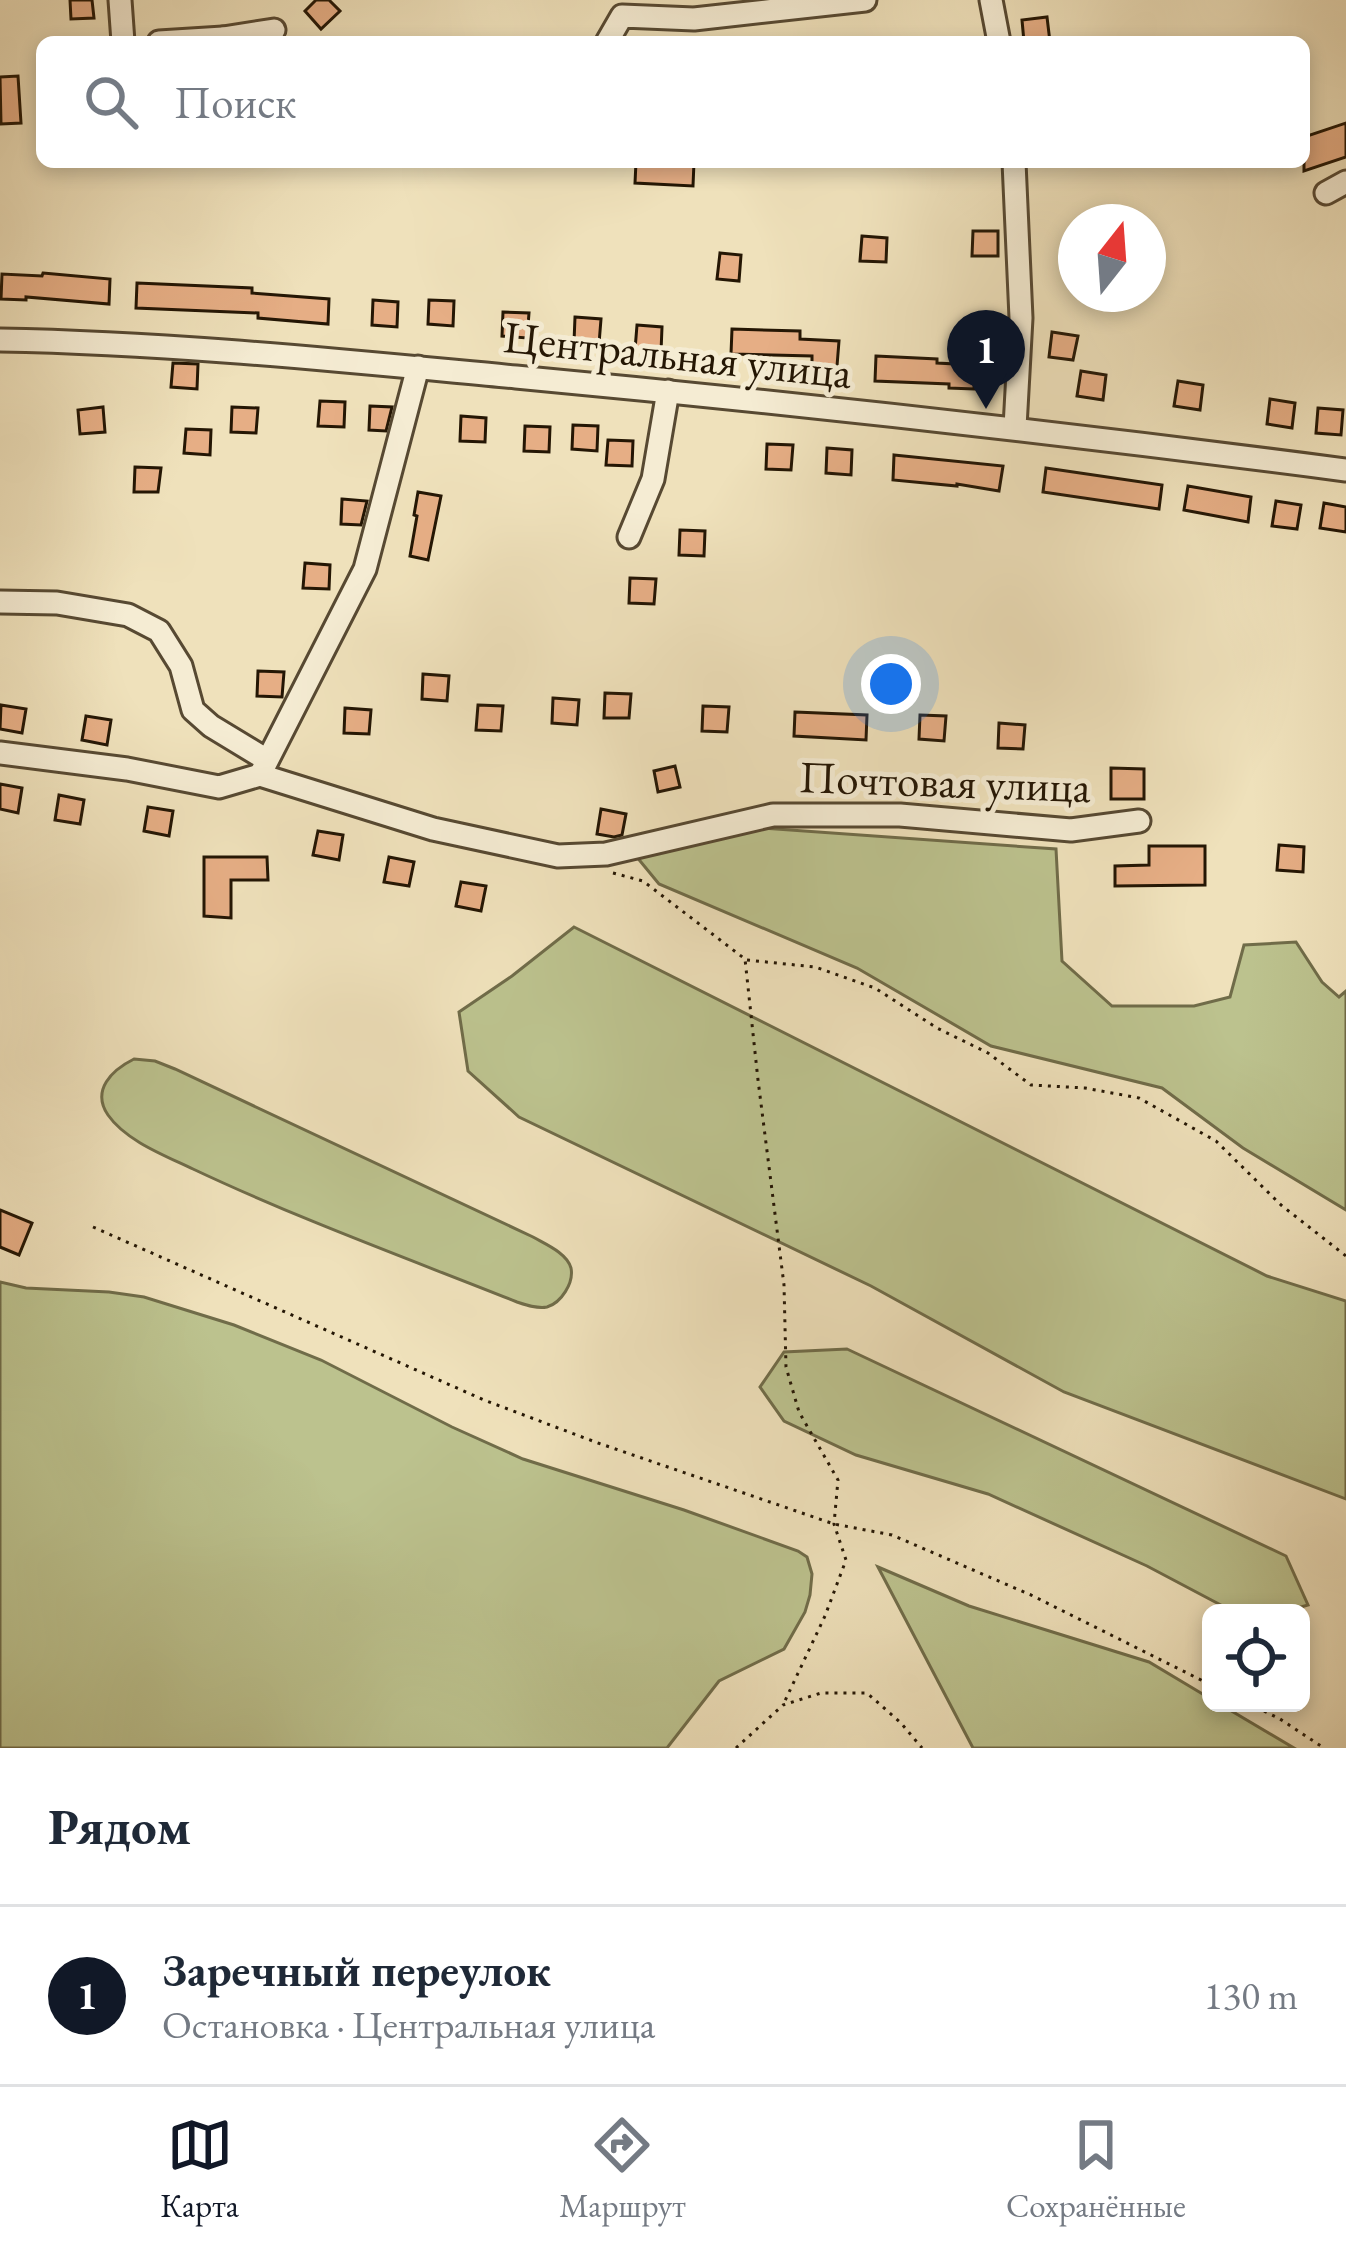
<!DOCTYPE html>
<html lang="ru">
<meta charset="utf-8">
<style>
body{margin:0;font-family:"EB Garamond",serif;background:#f6f6f7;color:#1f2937}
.controls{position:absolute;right:36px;bottom:36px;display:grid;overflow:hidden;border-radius:18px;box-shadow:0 6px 18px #0003}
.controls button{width:108px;height:108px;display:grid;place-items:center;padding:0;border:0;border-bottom:3px solid #e0e1e3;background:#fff;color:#1f2937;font:60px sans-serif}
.compass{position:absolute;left:1058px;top:204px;width:108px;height:108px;border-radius:50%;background:#fff;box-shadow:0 6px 18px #0003;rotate:17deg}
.you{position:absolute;left:891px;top:684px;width:42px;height:42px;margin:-30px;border:9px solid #fff;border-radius:50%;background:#1a73e8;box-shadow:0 0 0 18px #1a73e833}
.badge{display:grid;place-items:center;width:78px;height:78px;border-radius:50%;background:#111827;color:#fff;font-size:39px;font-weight:700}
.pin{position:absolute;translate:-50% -99px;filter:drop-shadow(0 3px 6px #0008)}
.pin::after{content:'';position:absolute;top:63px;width:42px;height:36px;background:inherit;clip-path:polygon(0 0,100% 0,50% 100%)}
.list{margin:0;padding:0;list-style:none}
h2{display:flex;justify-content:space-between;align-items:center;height:156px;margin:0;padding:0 48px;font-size:51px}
h2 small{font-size:39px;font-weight:400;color:#747a83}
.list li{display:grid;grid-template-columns:78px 1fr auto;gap:36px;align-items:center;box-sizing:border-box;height:180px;padding:0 48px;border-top:3px solid #e0e1e3}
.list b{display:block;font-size:45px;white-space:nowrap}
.list p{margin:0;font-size:39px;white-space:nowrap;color:#747a83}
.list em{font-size:39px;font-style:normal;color:#747a83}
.icon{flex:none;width:66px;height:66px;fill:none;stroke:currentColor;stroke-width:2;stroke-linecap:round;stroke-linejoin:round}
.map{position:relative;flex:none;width:1346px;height:1748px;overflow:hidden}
.search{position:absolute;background:#fff;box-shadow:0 6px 18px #0003;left:36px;right:36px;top:36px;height:132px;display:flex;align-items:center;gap:30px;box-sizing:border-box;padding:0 42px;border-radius:18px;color:#747a83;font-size:45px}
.sheet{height:336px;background:#fff}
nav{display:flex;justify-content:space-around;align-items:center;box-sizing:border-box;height:168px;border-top:3px solid #e0e1e3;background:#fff;font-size:33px;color:#747a83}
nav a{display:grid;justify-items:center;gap:6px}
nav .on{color:#111827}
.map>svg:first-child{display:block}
.green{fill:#bcc28e;stroke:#706c49;stroke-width:3}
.building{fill:#e6ae85;stroke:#241604;stroke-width:3}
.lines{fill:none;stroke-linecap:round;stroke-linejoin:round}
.minor-casing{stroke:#574932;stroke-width:27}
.path{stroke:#241604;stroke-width:3;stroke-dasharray:3 6;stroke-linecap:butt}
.minor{stroke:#f5ecd3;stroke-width:21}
.labels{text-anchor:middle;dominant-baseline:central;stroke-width:10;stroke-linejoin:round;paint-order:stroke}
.street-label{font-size:45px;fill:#241604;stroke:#f5ecd3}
</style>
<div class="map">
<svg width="1346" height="1748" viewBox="0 0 1346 1748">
<rect width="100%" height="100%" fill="#efe1bb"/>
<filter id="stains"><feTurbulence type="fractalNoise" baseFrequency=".00167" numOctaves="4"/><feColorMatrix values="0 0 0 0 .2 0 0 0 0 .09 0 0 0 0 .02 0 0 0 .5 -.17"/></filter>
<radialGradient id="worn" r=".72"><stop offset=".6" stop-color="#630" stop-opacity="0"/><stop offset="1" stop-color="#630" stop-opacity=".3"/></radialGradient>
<g class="green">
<path d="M 735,826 L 1056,849 L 1062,961 L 1112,1006 L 1194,1006 L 1230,997 L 1244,945 L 1296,942 L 1322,982 L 1339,997 L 1346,991 L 1346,1210 L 1243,1148 L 1162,1088 L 991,1046 L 857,968 L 659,884 L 636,856 Z"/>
<path d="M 574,927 L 1267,1276 L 1346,1301 L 1346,1499 L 1064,1392 L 871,1286 L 519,1117 L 468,1071 L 459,1012 L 512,976 Z"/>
<path d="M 134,1059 L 155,1061 L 175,1069 L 533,1237 C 545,1244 567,1253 571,1268 C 574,1283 561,1303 547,1307 C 537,1309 526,1305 517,1302 C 409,1259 299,1219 193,1169 C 166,1156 126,1141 108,1115 C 91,1090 112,1070 134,1059 Z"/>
<path d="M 0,1282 L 26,1288 L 109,1292 L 144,1297 L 234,1325 L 321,1360 L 452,1427 L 523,1459 L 684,1510 L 798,1551 L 807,1557 L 812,1574 L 810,1595 L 805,1612 L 784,1649 L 719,1681 L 667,1748 L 0,1748 Z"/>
<path d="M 847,1349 L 1286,1556 L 1308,1605 L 1280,1613 L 1236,1613 L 1147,1566 L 988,1494 L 856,1455 L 784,1421 L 760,1387 L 784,1352 Z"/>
<path d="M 878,1567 L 969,1606 L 1149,1662 L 1211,1699 L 1211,1703 L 1218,1703 L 1294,1748 L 973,1748 Z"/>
</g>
<g class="building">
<path d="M 70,0 L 92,0 L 94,18 L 71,19 Z"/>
<path d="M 316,0 L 329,0 L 340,11 L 321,29 L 305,11 Z"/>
<path d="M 1047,17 L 1050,42 L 1024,42 L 1022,20 Z"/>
<path d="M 18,76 L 21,123 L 1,124 L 0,77 Z"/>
<path d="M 1346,123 L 1346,157 L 1304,171 L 1304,137 Z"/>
<path d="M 636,162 L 694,162 L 693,186 L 635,183 Z"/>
<path d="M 973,231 L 998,231 L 998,256 L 972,256 Z"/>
<path d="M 862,236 L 887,238 L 886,262 L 860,261 Z"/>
<path d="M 720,253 L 741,255 L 739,281 L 717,279 Z"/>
<path d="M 43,273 L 110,279 L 109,304 L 26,297 L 26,300 L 1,299 L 2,274 L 42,276 Z"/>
<path d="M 137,283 L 252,288 L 252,293 L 329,299 L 328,324 L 258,318 L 258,313 L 136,308 Z"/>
<path d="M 373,300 L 398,302 L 397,327 L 372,325 Z"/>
<path d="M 429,300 L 454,301 L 453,326 L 428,324 Z"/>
<path d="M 503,312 L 529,313 L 527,338 L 502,336 Z"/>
<path d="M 575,317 L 601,319 L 599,344 L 574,342 Z"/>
<path d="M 637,325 L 662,327 L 661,352 L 635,350 Z"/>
<path d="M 732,329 L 800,331 L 800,339 L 839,341 L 837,366 L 812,364 L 812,356 L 731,354 Z"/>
<path d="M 1052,332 L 1078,336 L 1073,360 L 1049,357 Z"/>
<path d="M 982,347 L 1004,348 L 1003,373 L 981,371 Z"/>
<path d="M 876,356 L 937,359 L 937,363 L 975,365 L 974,389 L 949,388 L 949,384 L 875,381 Z"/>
<path d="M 173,363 L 198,364 L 197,389 L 171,387 Z"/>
<path d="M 1081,371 L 1106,375 L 1103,400 L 1077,396 Z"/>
<path d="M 1178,381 L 1203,385 L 1200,410 L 1174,406 Z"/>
<path d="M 1270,399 L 1295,403 L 1292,428 L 1267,424 Z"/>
<path d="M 320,401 L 345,402 L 344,427 L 318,426 Z"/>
<path d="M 370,406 L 392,407 L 386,431 L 369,430 Z"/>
<path d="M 103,407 L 105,432 L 80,434 L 78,410 Z"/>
<path d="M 232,407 L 258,408 L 256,433 L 231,432 Z"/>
<path d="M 1318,408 L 1343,410 L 1341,435 L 1316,433 Z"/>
<path d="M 461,416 L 486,418 L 485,442 L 460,441 Z"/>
<path d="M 573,425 L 598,426 L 597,451 L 572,449 Z"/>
<path d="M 525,426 L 550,427 L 549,452 L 524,451 Z"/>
<path d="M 186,429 L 211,430 L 210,455 L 184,453 Z"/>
<path d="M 608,440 L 633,441 L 632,466 L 606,465 Z"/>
<path d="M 767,444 L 793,445 L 791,470 L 766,469 Z"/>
<path d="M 827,448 L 852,450 L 851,475 L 826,473 Z"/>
<path d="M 894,455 L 1003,466 L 999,491 L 957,484 L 957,486 L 893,480 Z"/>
<path d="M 135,467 L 161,468 L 158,492 L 134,492 Z"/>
<path d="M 1046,468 L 1162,485 L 1159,509 L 1043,492 Z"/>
<path d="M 1188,486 L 1251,497 L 1248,522 L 1184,510 Z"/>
<path d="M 418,492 L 441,496 L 428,560 L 410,556 L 417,516 L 414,515 Z"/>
<path d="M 342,499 L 367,501 L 361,525 L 341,524 Z"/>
<path d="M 1276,501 L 1301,505 L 1297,529 L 1272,526 Z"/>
<path d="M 1324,503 L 1346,507 L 1346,532 L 1320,528 Z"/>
<path d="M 680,530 L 705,531 L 704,556 L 679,555 Z"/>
<path d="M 305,563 L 330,565 L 329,589 L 303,588 Z"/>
<path d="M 630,578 L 656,579 L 654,604 L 629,603 Z"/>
<path d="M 258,671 L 284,672 L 282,697 L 257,696 Z"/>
<path d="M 423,674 L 449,676 L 447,701 L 422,699 Z"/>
<path d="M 605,693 L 631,694 L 629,718 L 604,718 Z"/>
<path d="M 553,698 L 579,700 L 577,725 L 552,723 Z"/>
<path d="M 1,705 L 26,709 L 22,733 L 0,729 Z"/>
<path d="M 478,705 L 503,706 L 501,731 L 476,730 Z"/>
<path d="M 703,706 L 729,707 L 727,732 L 702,731 Z"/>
<path d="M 345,708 L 371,710 L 369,734 L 344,733 Z"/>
<path d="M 795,712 L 867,715 L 866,740 L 794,736 Z"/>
<path d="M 920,715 L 946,716 L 944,741 L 919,739 Z"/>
<path d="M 86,716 L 111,720 L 107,745 L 82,740 Z"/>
<path d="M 999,723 L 1025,725 L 1023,749 L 998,748 Z"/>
<path d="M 675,766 L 680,787 L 658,792 L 654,771 Z"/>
<path d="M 1111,768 L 1144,769 L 1144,799 L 1111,799 Z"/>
<path d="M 0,784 L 22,788 L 18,813 L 0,809 Z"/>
<path d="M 59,795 L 84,800 L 80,824 L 55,820 Z"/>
<path d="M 148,807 L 173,811 L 169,836 L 144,831 Z"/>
<path d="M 601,809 L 626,814 L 622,835 L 614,837 L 597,834 Z"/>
<path d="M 318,831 L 343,835 L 339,860 L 313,855 Z"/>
<path d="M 1279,845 L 1304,847 L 1303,872 L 1277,870 Z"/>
<path d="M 1149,846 L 1205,846 L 1205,885 L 1115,886 L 1115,866 L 1149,865 Z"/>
<path d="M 204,857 L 267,857 L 268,880 L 231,880 L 231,918 L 204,916 Z"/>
<path d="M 389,857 L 414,862 L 409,886 L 384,882 Z"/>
<path d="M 461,882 L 486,886 L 481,911 L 456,906 Z"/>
<path d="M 0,1210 L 32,1223 L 19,1255 L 0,1247 Z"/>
</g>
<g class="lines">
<g class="minor-casing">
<g id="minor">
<path d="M 120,0 L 123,42"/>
<path d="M 991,0 L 999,42"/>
<path d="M 223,38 L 274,30"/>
<path d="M 159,42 L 223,38 L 225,42"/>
<path d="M 607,42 L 622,16 L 694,19 L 865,0"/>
<path d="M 1014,162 L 1021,318 L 1015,427"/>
<path d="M 1326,193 L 1346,182"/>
<path d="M 0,340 C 172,343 344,361 516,377 C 793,403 1070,434 1346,470"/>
<path d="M 629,537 L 653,479 L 668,391"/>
<path d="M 0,602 L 57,603 L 128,615 L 159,631 L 181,666 L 193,710 L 211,726 L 267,760"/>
<path d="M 0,753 L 127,769 L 219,787 L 260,775"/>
<path d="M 260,775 L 433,829 L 558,856 L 606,854 L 773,815 L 900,815 L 1071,830 L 1139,821"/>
<path d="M 260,775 L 365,569 L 418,367"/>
</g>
</g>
<g class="path">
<path d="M 613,873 L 643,881 L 745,959 L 758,1080 L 784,1285 L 786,1367 L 799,1412 L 838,1480 L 834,1524 L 846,1560 L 825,1616 L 783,1705"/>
<path d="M 747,960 L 815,967 L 875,988 L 937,1028 L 988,1053 L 1031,1085 L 1085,1088 L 1139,1098 L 1216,1141 L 1281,1205 L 1346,1256"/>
<path d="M 93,1227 L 484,1400 L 598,1443 L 834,1524 L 892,1535 L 1031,1595 L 1211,1685"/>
<path d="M 1248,1703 L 1280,1719 L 1324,1748"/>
<path d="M 736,1748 L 783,1705 L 821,1693 L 867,1693 L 901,1723 L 922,1748"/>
</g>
<use href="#minor" class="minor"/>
</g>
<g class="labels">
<g class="street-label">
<text transform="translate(678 354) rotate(6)">Центральная улица</text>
<text transform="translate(945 781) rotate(2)">Почтовая улица</text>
</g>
</g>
<rect width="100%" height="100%" filter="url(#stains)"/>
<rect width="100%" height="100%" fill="url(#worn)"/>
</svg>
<div class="controls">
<button><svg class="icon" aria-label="locate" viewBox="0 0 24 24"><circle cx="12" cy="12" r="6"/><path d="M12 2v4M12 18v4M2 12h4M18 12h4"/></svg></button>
</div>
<svg class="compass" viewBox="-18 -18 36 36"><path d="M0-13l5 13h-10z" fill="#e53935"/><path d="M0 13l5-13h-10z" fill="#747a83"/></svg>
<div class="you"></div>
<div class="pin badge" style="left:986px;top:409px">1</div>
<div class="search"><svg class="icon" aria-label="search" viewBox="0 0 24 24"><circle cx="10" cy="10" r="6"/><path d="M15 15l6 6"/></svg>Поиск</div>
</div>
<section class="sheet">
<h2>Рядом<small></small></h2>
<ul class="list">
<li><span class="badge">1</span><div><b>Заречный переулок</b><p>Остановка · Центральная улица</p></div><em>130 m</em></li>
</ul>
</section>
<nav>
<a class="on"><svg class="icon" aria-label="map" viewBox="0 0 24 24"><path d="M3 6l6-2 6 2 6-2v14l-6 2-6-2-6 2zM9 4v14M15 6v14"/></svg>Карта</a>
<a><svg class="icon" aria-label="directions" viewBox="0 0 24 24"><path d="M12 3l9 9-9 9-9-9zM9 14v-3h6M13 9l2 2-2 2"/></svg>Маршрут</a>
<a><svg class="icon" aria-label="saved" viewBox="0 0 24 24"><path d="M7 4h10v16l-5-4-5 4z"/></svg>Сохранённые</a>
</nav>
